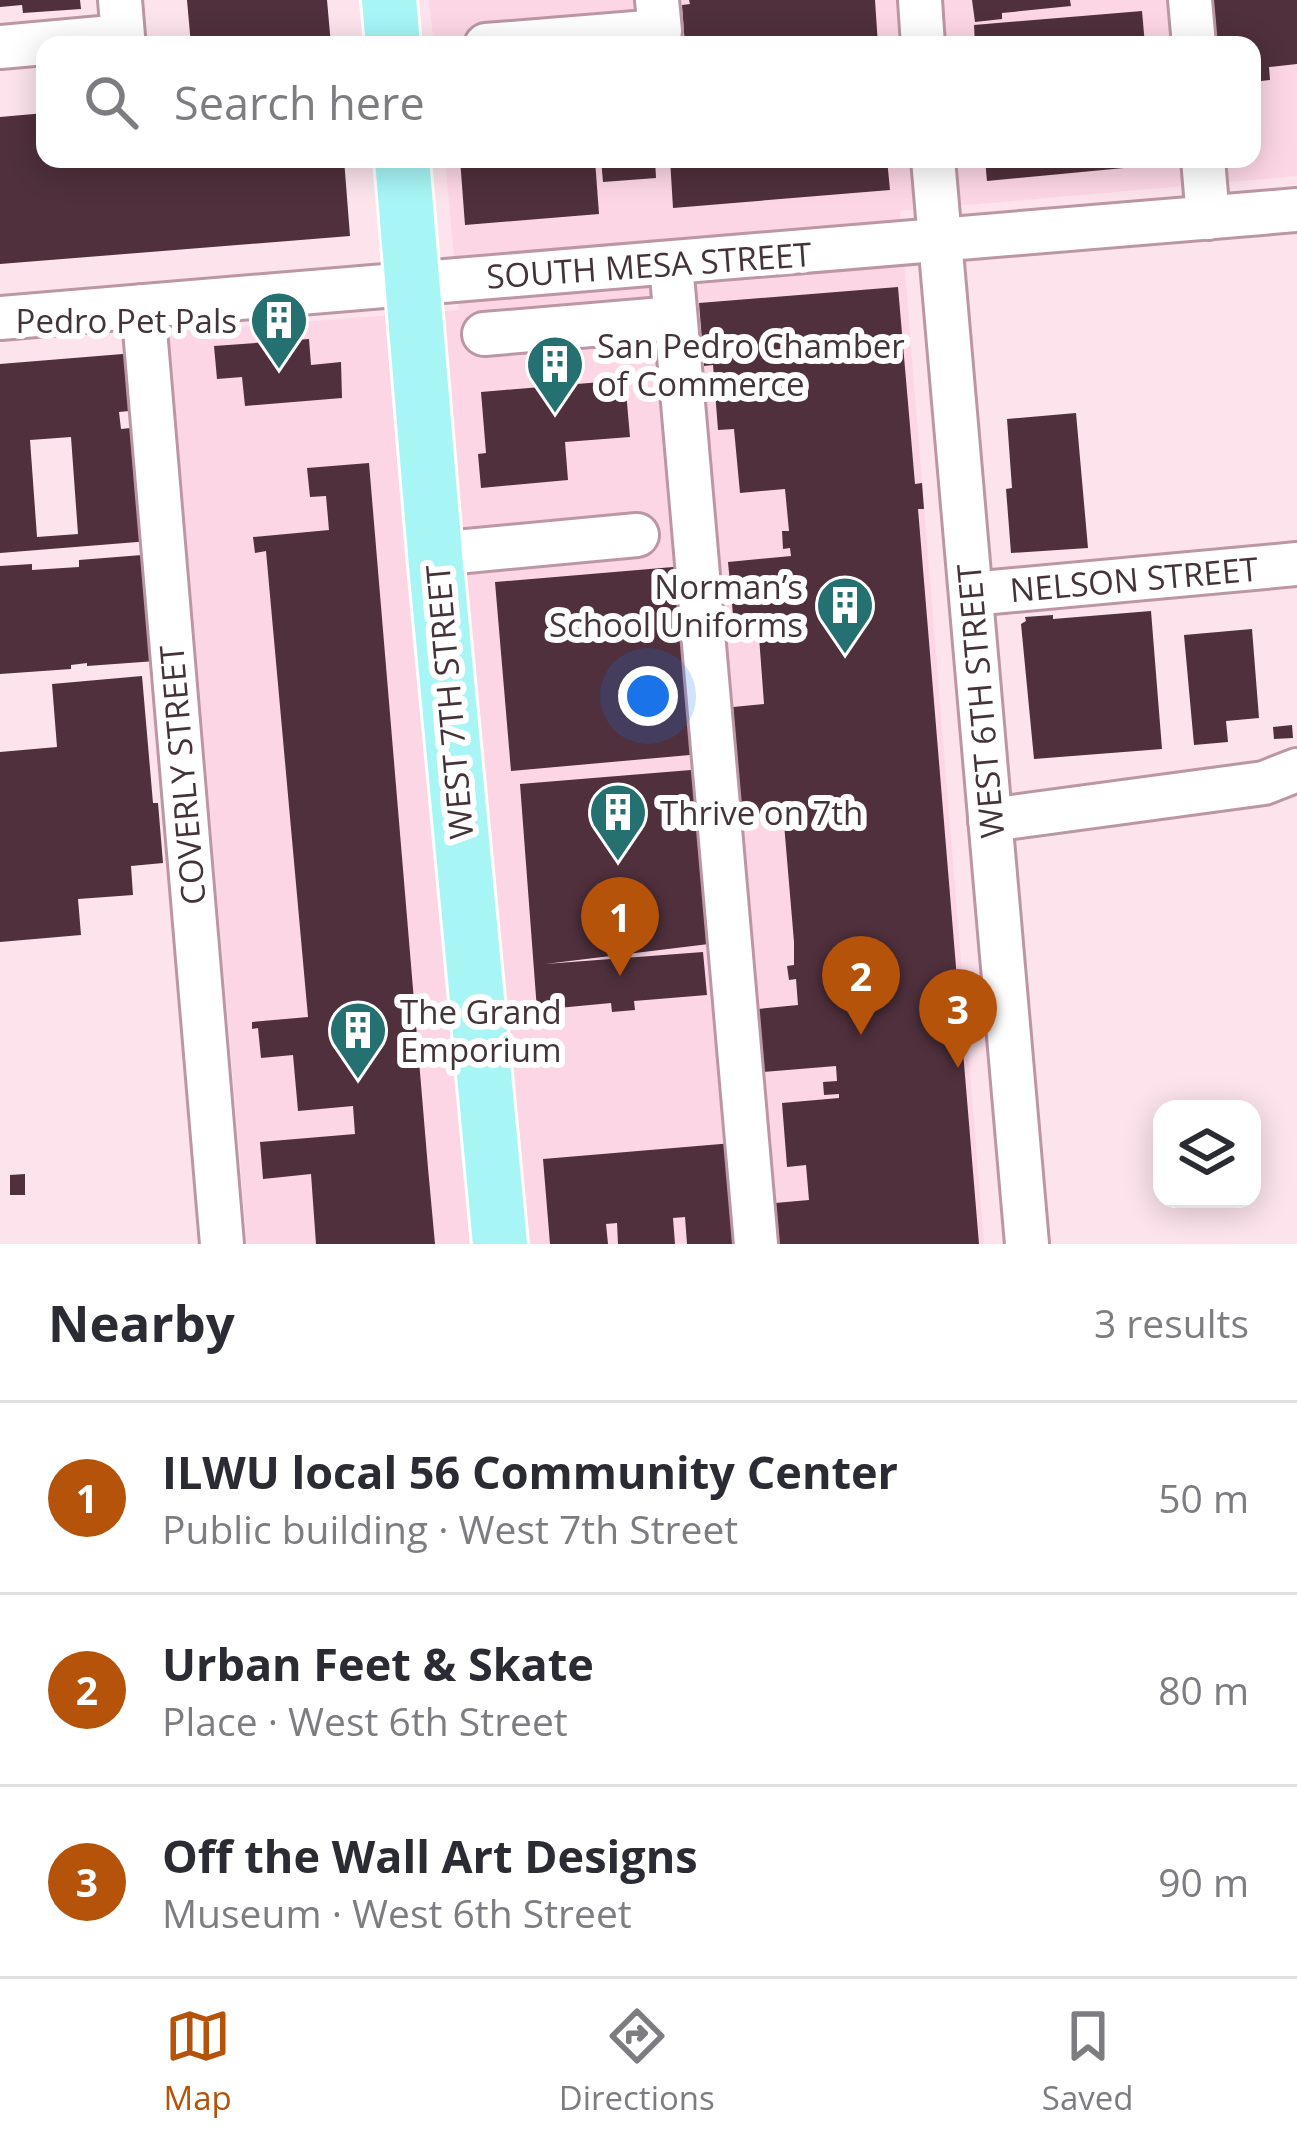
<!DOCTYPE html>
<meta charset="utf-8">
<style>
body{margin:0;font-family:"Open Sans",sans-serif;background:#f2f2f3;color:#2b2b33}
.controls{position:absolute;right:36px;bottom:36px;display:grid;overflow:hidden;border-radius:24px;box-shadow:0 6px 30px #0003}
.controls button{width:108px;height:108px;display:grid;place-items:center;padding:0;border:0;border-bottom:3px solid #e1e1e2;background:#fff;color:#2b2b33;font:60px sans-serif}
.you{position:absolute;left:648px;top:696px;width:42px;height:42px;margin:-30px;border:9px solid #fff;border-radius:50%;background:#1a73e8;box-shadow:0 0 0 18px #1a73e833}
.badge{display:grid;place-items:center;width:78px;height:78px;border-radius:50%;background:#b45309;color:#fff;font-size:39px;font-weight:700}
.pin{position:absolute;translate:-50% -99px;filter:drop-shadow(0 3px 6px #0008)}
.pin::after{content:'';position:absolute;top:63px;width:42px;height:36px;background:inherit;clip-path:polygon(0 0,100% 0,50% 100%)}
.list{margin:0;padding:0;list-style:none}
h2{display:flex;justify-content:space-between;align-items:center;height:156px;margin:0;padding:0 48px;font-size:51px}
h2 small{font-size:39px;font-weight:400;color:#7c7c81}
.list li{display:grid;grid-template-columns:78px 1fr auto;gap:36px;align-items:center;box-sizing:border-box;height:192px;padding:0 48px;border-top:3px solid #e1e1e2}
.list b{display:block;font-size:45px;white-space:nowrap}
.list p{margin:0;font-size:39px;white-space:nowrap;color:#7c7c81}
.list em{font-size:39px;font-style:normal;color:#7c7c81}
.icon{flex:none;width:66px;height:66px;fill:none;stroke:currentColor;stroke-width:2;stroke-linecap:round;stroke-linejoin:round}
.map{position:relative;flex:none;width:1297px;height:1244px;overflow:hidden}
.search{position:absolute;background:#fff;box-shadow:0 6px 30px #0003;left:36px;right:36px;top:36px;height:132px;display:flex;align-items:center;gap:30px;box-sizing:border-box;padding:0 42px;border-radius:24px;color:#7c7c81;font-size:45px}
.sheet{height:732px;background:#fff}
nav{display:flex;justify-content:space-around;align-items:center;box-sizing:border-box;height:168px;border-top:3px solid #e1e1e2;background:#fff;font-size:33px;color:#7c7c81}
nav a{display:grid;justify-items:center;gap:6px}
nav .on{color:#b45309}
.map>svg:first-child{display:block}
.built{fill:#fdd6e5}
.building{fill:#4f303c;fill-rule:evenodd}
.lines{fill:none;stroke-linecap:round;stroke-linejoin:round}
.minor-casing{stroke:#bc96a5;stroke-width:48}
.major-casing{stroke:#fff;stroke-width:60}
.minor{stroke:#fff;stroke-width:42}
.major{stroke:#a7f5f5;stroke-width:54}
.labels{text-anchor:middle;dominant-baseline:central;stroke-width:12;stroke-linejoin:round;paint-order:stroke}
.street-label{font-size:33px;fill:#44343a;stroke:#fff}
.poi-label{font-size:33px;fill:#44343a;stroke:#fff;text-anchor:start}
</style>
<div class="map">
<svg width="1297" height="1244" viewBox="0 0 1297 1244">
<rect width="100%" height="100%" fill="#fce3ec"/>
<path class="built" d="M 429,0 L 1297,0 L 1297,176 L 900,211 L 984,1244 L 247,1244 L 169,332 L 459,310 L 445,159 L 1252,159 L 1252,45 L 434,45 Z"/>
<g class="building">
<path d="M 0,0 L 80,0 L 81,9 L 23,13 L 22,5 L 0,7 Z"/>
<path d="M 187,0 L 327,0 L 331,45 L 191,45 Z"/>
<path d="M 689,0 L 875,0 L 878,45 L 685,45 L 682,5 L 690,4 Z"/>
<path d="M 972,0 L 1070,0 L 1071,6 L 1002,13 L 1002,19 L 975,22 Z"/>
<path d="M 1205,0 L 1297,0 L 1297,64 L 1269,67 L 1270,80 L 1252,82 L 1252,45 L 1209,45 Z"/>
<path d="M 1142,11 L 1145,45 L 975,45 L 974,25 Z"/>
<path d="M 45,113 L 45,159 L 344,159 L 350,236 L 0,264 L 0,117 Z"/>
<path d="M 460,159 L 595,160 L 599,214 L 465,225 Z"/>
<path d="M 601,159 L 655,159 L 656,178 L 603,182 Z"/>
<path d="M 670,159 L 767,159 L 768,162 L 775,159 L 887,159 L 890,190 L 673,208 Z"/>
<path d="M 985,159 L 1186,159 L 1187,162 L 987,181 Z"/>
<path d="M 898,287 L 915,484 L 922,483 L 924,509 L 918,509 L 979,1244 L 778,1244 L 775,1203 L 809,1200 L 806,1165 L 787,1167 L 782,1103 L 839,1098 L 839,1094 L 824,1095 L 823,1082 L 837,1081 L 836,1066 L 763,1072 L 758,1009 L 798,1005 L 796,979 L 789,980 L 787,966 L 794,965 L 794,942 L 783,812 L 742,815 L 733,707 L 764,704 L 758,623 L 734,625 L 728,562 L 791,556 L 790,548 L 783,549 L 782,531 L 789,531 L 785,489 L 740,493 L 734,429 L 718,430 L 713,365 L 704,366 L 699,303 Z"/>
<path d="M 309,339 L 311,365 L 341,362 L 342,398 L 245,406 L 242,377 L 217,379 L 214,346 Z"/>
<path d="M 135,353 L 139,410 L 119,412 L 121,429 L 140,427 L 150,541 L 0,553 L 0,364 ZM 71,437 L 78,534 L 37,537 L 30,440 Z"/>
<path d="M 625,380 L 630,437 L 565,442 L 568,480 L 481,488 L 478,454 L 486,453 L 481,392 Z"/>
<path d="M 1076,413 L 1088,548 L 1011,553 L 1006,489 L 1012,488 L 1007,419 Z"/>
<path d="M 369,463 L 428,1168 L 435,1244 L 316,1244 L 311,1174 L 263,1179 L 260,1142 L 355,1134 L 353,1106 L 298,1111 L 293,1055 L 261,1058 L 258,1028 L 252,1029 L 252,1022 L 308,1017 L 266,551 L 255,553 L 253,537 L 329,530 L 326,496 L 310,497 L 307,468 Z"/>
<path d="M 142,555 L 144,584 L 151,584 L 156,661 L 87,666 L 87,663 L 71,665 L 71,669 L 0,674 L 0,566 L 32,564 L 32,570 L 79,567 L 79,560 Z"/>
<path d="M 685,566 L 701,754 L 511,771 L 495,582 Z"/>
<path d="M 1151,611 L 1162,749 L 1034,759 L 1021,624 L 1026,621 L 1025,617 L 1053,615 L 1053,619 Z"/>
<path d="M 1252,629 L 1259,718 L 1226,721 L 1228,742 L 1194,745 L 1184,635 Z"/>
<path d="M 142,676 L 153,803 L 158,803 L 163,863 L 131,866 L 133,895 L 78,899 L 81,935 L 0,942 L 0,752 L 57,747 L 52,684 Z"/>
<path d="M 1292,725 L 1293,738 L 1274,739 L 1273,727 Z"/>
<path d="M 703,769 L 717,943 L 545,964 L 703,952 L 707,995 L 634,1001 L 635,1010 L 612,1012 L 611,1003 L 537,1010 L 520,784 Z"/>
<path d="M 733,1143 L 741,1244 L 687,1244 L 685,1217 L 673,1218 L 675,1244 L 618,1244 L 617,1223 L 606,1224 L 608,1244 L 550,1244 L 543,1159 Z"/>
<path d="M 25,1174 L 25,1195 L 10,1195 L 10,1175 Z"/>
</g>
<g class="lines">
<g class="minor-casing">
<g id="minor">
<path d="M 920,0 L 923,45"/>
<path d="M 1190,0 L 1194,45"/>
<path d="M 486,45 L 660,31 L 657,0"/>
<path d="M 0,47 L 123,36 L 120,0"/>
<path d="M 933,159 L 1027,1244"/>
<path d="M 1203,159 L 1208,218"/>
<path d="M 671,264 L 756,1244"/>
<path d="M 143,306 L 222,1244"/>
<path d="M 0,318 L 1297,210"/>
<path d="M 484,334 L 675,318"/>
<path d="M 435,554 L 637,535"/>
<path d="M 971,594 L 1297,564"/>
<path d="M 990,820 L 1264,783 L 1297,770"/>
</g>
</g>
<g class="major-casing">
<g id="major">
<path d="M 389,0 L 393,45"/>
<path d="M 402,159 L 435,554 L 500,1244"/>
</g>
</g>
<use href="#minor" class="minor"/>
<use href="#major" class="major"/>
</g>
<defs>
<g id="building-pin" transform="scale(3)"><path d="M0 17L-7.5 6A9.5 9.5 0 1 1 7.5 6Z" fill="#257070" stroke="#fff"/><path d="M-4-6H4V6H1V3H-1V6H-4ZM-2.5-4.3h1.7v1.8h-1.7ZM.8-4.3h1.7v1.8H.8ZM-2.5-1h1.7V.8h-1.7ZM.8-1h1.7V.8H.8Z" fill="#fff"/></g>
</defs>
<g fill-rule="evenodd">
<use href="#building-pin" x="279" y="320"/>
<use href="#building-pin" x="555" y="364"/>
<use href="#building-pin" x="845" y="605"/>
<use href="#building-pin" x="618" y="812"/>
<use href="#building-pin" x="358" y="1030"/>
</g>
<g class="labels">
<g class="street-label">
<text transform="translate(649 265) rotate(-4)">SOUTH MESA STREET</text>
<text transform="translate(1134 579) rotate(-5)">NELSON STREET</text>
<text transform="translate(980 701) rotate(-95)">WEST 6TH STREET</text>
<text transform="translate(449 702) rotate(-95)">WEST 7TH STREET</text>
<text transform="translate(182 775) rotate(-95)">COVERLY STREET</text>
</g>
<g class="poi-label">
<text x="237" y="320" text-anchor="end">Pedro Pet Pals</text>
<text x="597" y="345">San Pedro Chamber<tspan x="597" dy="38">of Commerce</tspan></text>
<text x="803" y="586" text-anchor="end">Norman’s<tspan x="803" dy="38">School Uniforms</tspan></text>
<text x="660" y="812">Thrive on 7th</text>
<text x="400" y="1011">The Grand<tspan x="400" dy="38">Emporium</tspan></text>
</g>
</g>
</svg>
<div class="controls">
<button><svg class="icon" aria-label="layers" viewBox="0 0 24 24"><path d="M12 4l9 5-9 5-9-5zM3 14l9 5 9-5"/></svg></button>
</div>
<div class="you"></div>
<div class="pin badge" style="left:620px;top:976px">1</div>
<div class="pin badge" style="left:861px;top:1035px">2</div>
<div class="pin badge" style="left:958px;top:1068px">3</div>
<div class="search"><svg class="icon" aria-label="search" viewBox="0 0 24 24"><circle cx="10" cy="10" r="6"/><path d="M15 15l6 6"/></svg>Search here</div>
</div>
<section class="sheet">
<h2>Nearby<small>3 results</small></h2>
<ul class="list">
<li><span class="badge">1</span><div><b>ILWU local 56 Community Center</b><p>Public building · West 7th Street</p></div><em>50 m</em></li>
<li><span class="badge">2</span><div><b>Urban Feet &amp; Skate</b><p>Place · West 6th Street</p></div><em>80 m</em></li>
<li><span class="badge">3</span><div><b>Off the Wall Art Designs</b><p>Museum · West 6th Street</p></div><em>90 m</em></li>
</ul>
</section>
<nav>
<a class="on"><svg class="icon" aria-label="map" viewBox="0 0 24 24"><path d="M3 6l6-2 6 2 6-2v14l-6 2-6-2-6 2zM9 4v14M15 6v14"/></svg>Map</a>
<a><svg class="icon" aria-label="directions" viewBox="0 0 24 24"><path d="M12 3l9 9-9 9-9-9zM9 14v-3h6M13 9l2 2-2 2"/></svg>Directions</a>
<a><svg class="icon" aria-label="saved" viewBox="0 0 24 24"><path d="M7 4h10v16l-5-4-5 4z"/></svg>Saved</a>
</nav>
